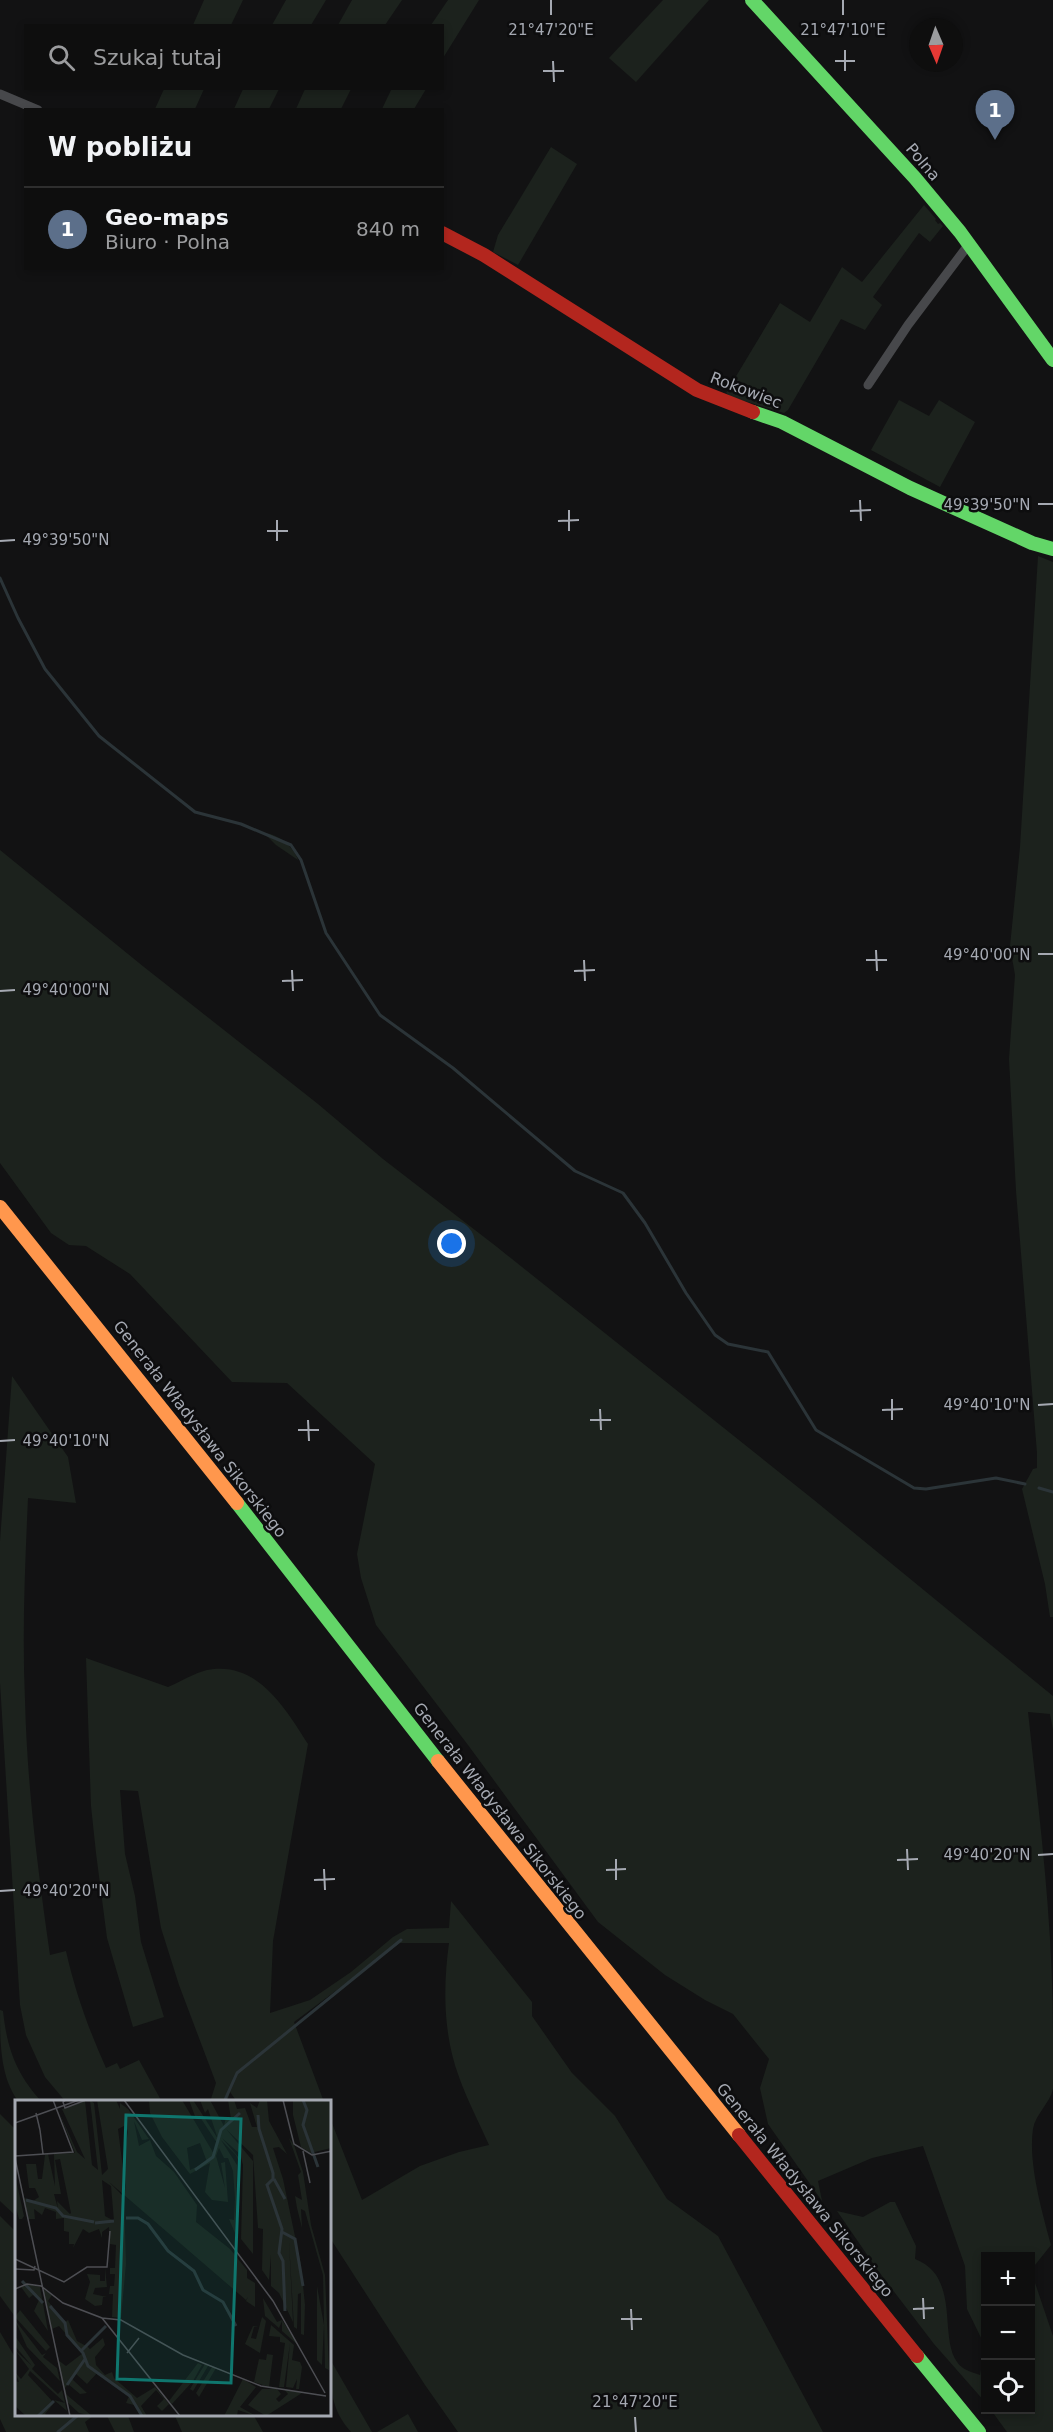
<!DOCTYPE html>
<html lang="pl">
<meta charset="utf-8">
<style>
body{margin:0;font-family:"DejaVu Sans",sans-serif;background:#171717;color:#f1f3f6}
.controls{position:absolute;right:18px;bottom:18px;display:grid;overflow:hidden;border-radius:0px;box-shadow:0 3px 9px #0003}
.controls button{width:54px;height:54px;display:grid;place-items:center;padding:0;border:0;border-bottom:2px solid #2e2e2e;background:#0e0e0e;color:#f1f3f6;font:30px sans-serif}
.compass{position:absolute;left:909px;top:18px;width:54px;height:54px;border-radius:50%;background:#0e0e0e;box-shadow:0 3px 9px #0003;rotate:178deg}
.you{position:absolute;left:452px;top:1244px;width:21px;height:21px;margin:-15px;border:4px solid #fff;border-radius:50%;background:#1a73e8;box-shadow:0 0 0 9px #1a73e833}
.badge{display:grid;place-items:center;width:39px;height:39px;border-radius:50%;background:#8c9099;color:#fff;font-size:20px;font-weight:700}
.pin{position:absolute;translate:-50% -50px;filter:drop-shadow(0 2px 3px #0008)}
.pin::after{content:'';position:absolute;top:32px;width:21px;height:18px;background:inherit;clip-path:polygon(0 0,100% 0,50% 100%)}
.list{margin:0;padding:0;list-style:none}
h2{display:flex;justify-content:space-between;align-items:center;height:78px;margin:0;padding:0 24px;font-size:26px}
h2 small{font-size:20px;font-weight:400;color:#9b9c9e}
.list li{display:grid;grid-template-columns:39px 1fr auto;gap:18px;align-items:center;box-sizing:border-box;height:84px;padding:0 24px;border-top:2px solid #2e2e2e}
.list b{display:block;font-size:22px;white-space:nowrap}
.list p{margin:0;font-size:20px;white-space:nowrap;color:#9b9c9e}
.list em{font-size:20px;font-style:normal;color:#9b9c9e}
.icon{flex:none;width:33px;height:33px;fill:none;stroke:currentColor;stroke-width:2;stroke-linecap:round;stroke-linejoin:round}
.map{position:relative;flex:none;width:1053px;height:2432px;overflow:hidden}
.search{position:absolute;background:#0e0e0e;box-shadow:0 3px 9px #0003;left:24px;top:24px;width:420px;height:66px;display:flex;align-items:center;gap:15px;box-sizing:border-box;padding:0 21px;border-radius:0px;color:#9b9c9e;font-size:22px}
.panel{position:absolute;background:#0e0e0e;box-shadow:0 3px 9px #0003;left:24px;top:108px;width:420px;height:162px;border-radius:0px}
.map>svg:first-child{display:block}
.green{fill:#1c221d}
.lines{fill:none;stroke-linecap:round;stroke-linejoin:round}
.stream{stroke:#2b3438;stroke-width:3}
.street{stroke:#47484b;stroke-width:9}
.fast{stroke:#63d668;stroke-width:14}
.slow{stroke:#ff974d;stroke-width:14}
.jam{stroke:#b3261e;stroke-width:14}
.ticks{fill:none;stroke:#a5a9b2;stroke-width:2}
.labels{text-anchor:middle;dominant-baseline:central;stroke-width:5;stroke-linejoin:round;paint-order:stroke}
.street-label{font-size:16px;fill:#a5a9b2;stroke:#0d0d0e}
.inset-river{fill:none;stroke:#2b3438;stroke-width:3}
.inset-road{fill:none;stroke:#4d4e53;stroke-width:1.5}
.view{fill:#0f766e;fill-opacity:0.15;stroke:#0f766e;stroke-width:3}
.inset-edge{fill:none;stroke:#a5a9b2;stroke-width:3}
.ticks-label{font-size:15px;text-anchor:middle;fill:#a5a9b2;stroke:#0d0d0e;stroke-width:5;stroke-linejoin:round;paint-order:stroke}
</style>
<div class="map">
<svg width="1053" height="2432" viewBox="0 0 1053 2432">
<rect width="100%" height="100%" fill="#121213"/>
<g class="green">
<path d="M 204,0 L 243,0 L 231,25 L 193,25 Z"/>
<path d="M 286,0 L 326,0 L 311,25 L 272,25 Z"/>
<path d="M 352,0 L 402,0 L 385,25 L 338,25 Z"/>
<path d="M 448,0 L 479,0 L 443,58 L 442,26 L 431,25 Z"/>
<path d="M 663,0 L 709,0 L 636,82 L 609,58 Z"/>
<path d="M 392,88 L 426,88 L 426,89 L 414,109 L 382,109 Z"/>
<path d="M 164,89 L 164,88 L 204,89 L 195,109 L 155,109 Z"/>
<path d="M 243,89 L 243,88 L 279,89 L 269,109 L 234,109 Z"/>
<path d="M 305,89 L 305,88 L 351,89 L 341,109 L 296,109 Z"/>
<path d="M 551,147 L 577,164 L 518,265 L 493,252 L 498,235 Z"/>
<path d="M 924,205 L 936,219 L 935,220 L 938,224 L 940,223 L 943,226 L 930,242 L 919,233 L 873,297 L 882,305 L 865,330 L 841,319 L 788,410 L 784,413 L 731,397 L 726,393 L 780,303 L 810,322 L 842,267 L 862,282 Z"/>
<path d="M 899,400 L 929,416 L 939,400 L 975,422 L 940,487 L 871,450 Z"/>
<path d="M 1038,556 L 1053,562 L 1053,1617 L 1050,1617 L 1045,1584 L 1022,1489 L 1033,1469 L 1037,1468 L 1037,1453 L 1016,1191 L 1009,1059 L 1015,975 L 1010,946 L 1020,847 Z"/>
<path d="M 264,833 C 277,833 294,847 298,860 L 276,845 Z"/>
<path d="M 0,850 L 144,967 L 318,1104 L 383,1159 L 497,1247 L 814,1500 L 1053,1696 L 1053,1730 L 1050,1714 L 1028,1712 C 1040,1822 1053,1924 1053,2034 C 1053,2051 1053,2072 1053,2089 C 1050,2103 1035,2115 1033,2129 C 1028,2163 1042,2212 1051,2245 L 1031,2270 L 1030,2256 L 986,2256 L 985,2402 L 934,2344 L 879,2272 L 837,2211 L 863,2217 L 890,2202 L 895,2202 L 916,2246 L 915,2259 C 965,2278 934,2347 963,2368 C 967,2371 975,2373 980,2375 L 985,2346 L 967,2309 L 965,2266 L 923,2146 L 872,2158 L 818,2181 L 822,2201 L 768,2124 L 760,2088 L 769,2059 L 733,2014 L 705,2000 L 665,1975 L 598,1922 L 468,1745 L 376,1625 L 361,1578 L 357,1554 L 375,1464 L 287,1383 L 232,1382 L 130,1274 L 86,1246 L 69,1245 L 51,1233 L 0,1163 Z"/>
<path d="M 12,1376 L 68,1457 L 76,1503 L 28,1498 C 25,1566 22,1633 25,1700 C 27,1785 38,1871 50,1955 L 66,1951 C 75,1992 89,2030 106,2068 L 117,2063 L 120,2069 L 139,2060 L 162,2102 L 66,2102 L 45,2077 L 26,2035 L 20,2005 L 0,1683 L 0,1541 Z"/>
<path d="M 86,1658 L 168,1687 C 180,1682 194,1673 207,1670 C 257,1660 285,1708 308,1744 L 273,1941 L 270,2013 L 310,2000 L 351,1972 L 393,1937 L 407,1929 L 449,1928 L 451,1901 L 532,2002 L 532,2016 L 572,2073 L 615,2116 L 667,2199 L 718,2236 L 823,2432 L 458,2432 L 425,2385 L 330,2238 L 330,2118 L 362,2200 L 420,2166 L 459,2152 L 489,2145 C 479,2122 467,2100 459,2077 C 443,2034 443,1987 449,1943 L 400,1943 L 294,2022 L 324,2102 L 237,2102 L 230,2092 L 227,2102 L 210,2102 L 216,2083 L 179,1985 L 161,1928 L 138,1791 L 120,1790 L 125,1854 L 135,1896 L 141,1942 L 164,2017 L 133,2027 L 107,1938 L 96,1853 L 91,1806 Z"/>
<path d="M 0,2010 L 3,2011 C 7,2048 16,2074 42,2102 L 19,2102 C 0,2078 0,2042 0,2010 Z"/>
<path d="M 0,2114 L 16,2130 L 16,2216 L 0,2201 Z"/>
<path d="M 0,2216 L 16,2232 L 16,2318 L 0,2296 Z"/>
<path d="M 1031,2271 L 1053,2336 L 1053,2432 L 1007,2432 L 991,2410 L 1030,2410 Z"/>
<path d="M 0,2332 L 16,2359 L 16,2416 L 93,2416 L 85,2422 L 89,2432 L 6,2432 L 0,2419 Z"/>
<path d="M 330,2359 L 372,2432 L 351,2432 C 331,2410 330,2388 330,2359 Z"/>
<path d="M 408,2414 L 418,2432 L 377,2432 Z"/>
<path d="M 107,2416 L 128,2416 L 134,2432 L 115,2432 Z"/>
<path d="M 175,2416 L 254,2416 L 263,2432 L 182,2432 Z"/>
</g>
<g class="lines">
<g class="stream">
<path d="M 0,578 L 18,618 L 45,669 L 99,736 L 195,812 L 241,824 L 291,845 L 301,860 L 326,933 L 380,1015 L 453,1068 L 575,1171 L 623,1193 L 645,1223 L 686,1293 L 715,1335 L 728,1344 L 768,1352 L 816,1430 L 914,1488 L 926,1489 L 996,1478 L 1025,1484"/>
<path d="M 1039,1488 L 1053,1492"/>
<path d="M 224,2102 L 237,2073 L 401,1940"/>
<path d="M 58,2432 L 77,2416"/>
</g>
<g class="street">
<path d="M 0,94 L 38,110"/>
<path d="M 868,385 L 908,325 L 969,244"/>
</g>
<g class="fast">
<path d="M 752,0 L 915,178 L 960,232 L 1053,360"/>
<path d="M 753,412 L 782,422 L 910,488 L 1032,543 L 1053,549"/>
<path d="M 237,1503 L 438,1761"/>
<path d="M 917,2356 L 979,2432"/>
</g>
<g class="slow">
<path d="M 0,1207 L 237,1503"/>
<path d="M 438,1761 L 739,2135"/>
</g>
<g class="jam">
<path d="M 442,233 L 484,255 L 697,390 L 753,412"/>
<path d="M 739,2135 L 917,2356"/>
</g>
</g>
<path class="ticks" d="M 551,0 L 551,15M 843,0 L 843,15M 845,50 L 845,71M 553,61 L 554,82M 835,61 L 855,61M 543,71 L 564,71M 860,500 L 861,521M 1038,504 L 1053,504M 569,510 L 569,531M 850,511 L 871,510M 277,520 L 277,541M 558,521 L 579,520M 267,531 L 288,531M 0,541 L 15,540M 876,950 L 877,971M 1038,954 L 1053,954M 584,960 L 585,981M 866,960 L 887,960M 292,970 L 293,991M 574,971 L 595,970M 282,981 L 303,980M 0,991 L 15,990M 892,1399 L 892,1420M 1038,1405 L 1053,1404M 600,1409 L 601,1430M 882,1410 L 903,1409M 308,1420 L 309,1441M 590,1420 L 611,1420M 298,1430 L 319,1430M 0,1441 L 15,1440M 907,1849 L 908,1870M 1038,1855 L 1053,1854M 616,1859 L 616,1880M 897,1860 L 918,1859M 324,1869 L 325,1890M 606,1870 L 626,1869M 314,1880 L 335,1879M 0,1891 L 15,1890M 923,2298 L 924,2319M 631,2309 L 632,2330M 913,2309 L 934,2308M 621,2319 L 642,2319M 635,2417 L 636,2432"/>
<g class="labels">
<g class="street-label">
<text transform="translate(923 162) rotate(50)">Polna</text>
<text transform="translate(746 390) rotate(21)">Rokowiec</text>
<text transform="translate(200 1429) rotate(52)">Generała Władysława Sikorskiego</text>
<text transform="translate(500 1811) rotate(52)">Generała Władysława Sikorskiego</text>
<text transform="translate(805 2190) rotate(51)">Generała Władysława Sikorskiego</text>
</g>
</g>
<g transform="translate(15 2100)">
<rect width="316" height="316" fill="#121213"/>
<path d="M 75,0 L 79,3 L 87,75 L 93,69 L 82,0 L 101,0 L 105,9 L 105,3 L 113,9 L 134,39 L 127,40 L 119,21 L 124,46 L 135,40 L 141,56 L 159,72 L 182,105 L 181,122 L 215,149 L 232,170 L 232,178 L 240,183 L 240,207 L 231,201 L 233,197 L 231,200 L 94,82 L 109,97 L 111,164 L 106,218 L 97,217 L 98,194 L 94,194 L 95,186 L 99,186 L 100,174 L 95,174 L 95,168 L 100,168 L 101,145 L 95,144 L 94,127 L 87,132 L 87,138 L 84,129 L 74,133 L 68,129 L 58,148 L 59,144 L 54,144 L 54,132 L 49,131 L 49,118 L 41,119 L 41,112 L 30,108 L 27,115 L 19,109 L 20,119 L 13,119 L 9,98 L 18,101 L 24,97 L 20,88 L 14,88 L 11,64 L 21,64 L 23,79 L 27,79 L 30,55 L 33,54 L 40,86 L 39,54 L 60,53 L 43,10 L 62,52 L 70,59 L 47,9 L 70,1 L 77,65 L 83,70 ZM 111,25 L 113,32 L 109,55 L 111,93 L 103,29 ZM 45,59 L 56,113 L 55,114 L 42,101 L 43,109 L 39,94 L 46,94 L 40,60 ZM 87,80 L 96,86 L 99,121 L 90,116 ZM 134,0 L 167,0 L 199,54 L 202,43 L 185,17 L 181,19 L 174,0 L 178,0 L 203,39 L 193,9 L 190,13 L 185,0 L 195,0 L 209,26 L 211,17 L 216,19 L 213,0 L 219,0 L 222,9 L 230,8 L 237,27 L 242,27 L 235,3 L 242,8 L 245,0 L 252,0 L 254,21 L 272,54 L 264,47 L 258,48 L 268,79 L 286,165 L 290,205 L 289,235 L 286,234 L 286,193 L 283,194 L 282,229 L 279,227 L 274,141 L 278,222 L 264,193 L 256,186 L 256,155 L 254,180 L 247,170 L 248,129 L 243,128 L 238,55 L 211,29 L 238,61 L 238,154 L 226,139 L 228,65 L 225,54 L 207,38 L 225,59 L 225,65 L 221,55 L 206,40 L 222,65 L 220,133 L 214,119 L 219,120 L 220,98 L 218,71 L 213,58 L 209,58 L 204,48 L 201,56 L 210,88 L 206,63 L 210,62 L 213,102 L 197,100 L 190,92 L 195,63 L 175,74 L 147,37 L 135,13 ZM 185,43 L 192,62 L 175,70 L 172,48 ZM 278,0 L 316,0 L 316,48 L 296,53 L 286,47 L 278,15 ZM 274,38 L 279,45 L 288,72 L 296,125 L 310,175 L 314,270 L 310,268 L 308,175 L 290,111 L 286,109 L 287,128 L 282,108 L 280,96 L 287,100 L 283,75 L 286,72 ZM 0,75 L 9,116 L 7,119 L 4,119 L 0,104 ZM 90,168 L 92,187 L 80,188 L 78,194 L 92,197 L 88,197 L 87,205 L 80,206 L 70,199 L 75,182 L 72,174 L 85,175 L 85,181 L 90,181 ZM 13,184 L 25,187 L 33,231 L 19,211 L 24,200 L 18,195 L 14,198 L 6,187 ZM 302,186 L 309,225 L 307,265 L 302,260 ZM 28,189 L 37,195 L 33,201 L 40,210 L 50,222 L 53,220 L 62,241 L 71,246 L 83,234 L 72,246 L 75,249 L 88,238 L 90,245 L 80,257 L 81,265 L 90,275 L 97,272 L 99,278 L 122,298 L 140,287 L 154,304 L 147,311 L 142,306 L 149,299 L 141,290 L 126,306 L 132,316 L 126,316 L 119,305 L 111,303 L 114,296 L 83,272 L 72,284 L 61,274 L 57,279 L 72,293 L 65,294 L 53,284 L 50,288 L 52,295 L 77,316 L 64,313 L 52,302 L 43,260 L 51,266 L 68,253 L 44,226 L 37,229 ZM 248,198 L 262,222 L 267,220 L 284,246 L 267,231 L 267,221 L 264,228 L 250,216 ZM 5,210 L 35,247 L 31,251 L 0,217 ZM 247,217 L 251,221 L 245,253 L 230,244 L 238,226 L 244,227 L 239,227 L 236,238 L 241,239 ZM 0,220 L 27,255 L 31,253 L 28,257 L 42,268 L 45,281 L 12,247 ZM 256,225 L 279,245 L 277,260 L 285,262 L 287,267 L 284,289 L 281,289 L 282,279 L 278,288 L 271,287 L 275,243 L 269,287 L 264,287 L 270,243 L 265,242 L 265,237 L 254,236 ZM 0,236 L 20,265 L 17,269 L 43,294 L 47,290 L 52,311 L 39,300 L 50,303 L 15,271 L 13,275 L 39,303 L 30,314 L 32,316 L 11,316 L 0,306 L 0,281 L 4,282 L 0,272 L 6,279 L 14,269 L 0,250 L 17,266 L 0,246 ZM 252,254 L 258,255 L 254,287 L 239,282 L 244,259 L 251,260 ZM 183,263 L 187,265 L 178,281 L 157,304 L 154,301 ZM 190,264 L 201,268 L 184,297 L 181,293 L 197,267 L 193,266 L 178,291 L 175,289 ZM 228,279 L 241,287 L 225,307 L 241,316 L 223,310 L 222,316 L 209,316 ZM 247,289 L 262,289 L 266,294 L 261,299 L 264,302 L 273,294 L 269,289 L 287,293 L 251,316 L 233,305 Z" fill="#1c221d" fill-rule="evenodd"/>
<path class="inset-river" d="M 288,0 L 292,10 L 288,25 L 303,67M 243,15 L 244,29 L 258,73 L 258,79 L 252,85 L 267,129 L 264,153 L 268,161 L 270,211M 180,70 L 198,57 L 206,30 L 225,13M 259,79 L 270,99M 11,100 L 41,108 L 48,116 L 79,122M 111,118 L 123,118 L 133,124 L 153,151 L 179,171 L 188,190 L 208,202 L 221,226M 80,123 L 99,121M 267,132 L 280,139 L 288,186M 7,181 L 28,203M 35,206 L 50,223 L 52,235 L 68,253 L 73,266 L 115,296 L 127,316M 67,250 L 91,226M 52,285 L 70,259M 23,316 L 39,301"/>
<path class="inset-road" d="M 51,0 L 48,2 L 50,8 L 71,0M 109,0 L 258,201 L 310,293M 268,0 L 279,44 L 297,55 L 317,51M 21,13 L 25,30 L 24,26M 0,23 L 64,0M 25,30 L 28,54M 288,51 L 295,83M 0,56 L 58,52 L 38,0M 0,58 L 55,316M 0,159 L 49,182 L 72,167 L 92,167 L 95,131M 0,169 L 19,170 L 20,166M 0,189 L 12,184 L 26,186 L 48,203 L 87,218 L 165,316M 87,218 L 106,220 L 168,255 L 246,286 L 311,296M 112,253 L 124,238"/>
<path class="view" d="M 111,15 L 226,19 L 216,283 L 102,279 Z"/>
<rect width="316" height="316" class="inset-edge"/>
</g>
<g class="ticks-label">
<text x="551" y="35">21°47'20"E</text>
<text x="843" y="35">21°47'10"E</text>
<text x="987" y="510">49°39'50"N</text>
<text x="66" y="545">49°39'50"N</text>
<text x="987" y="960">49°40'00"N</text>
<text x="66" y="995">49°40'00"N</text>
<text x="987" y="1410">49°40'10"N</text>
<text x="66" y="1446">49°40'10"N</text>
<text x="987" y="1860">49°40'20"N</text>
<text x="66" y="1896">49°40'20"N</text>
<text x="635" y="2407">21°47'20"E</text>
</g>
</svg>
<div class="controls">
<button>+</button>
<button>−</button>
<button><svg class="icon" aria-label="locate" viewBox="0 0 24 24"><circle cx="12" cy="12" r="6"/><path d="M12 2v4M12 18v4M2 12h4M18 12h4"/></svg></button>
</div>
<svg class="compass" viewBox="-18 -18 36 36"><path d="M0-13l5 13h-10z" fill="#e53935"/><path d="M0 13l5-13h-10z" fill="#9b9c9e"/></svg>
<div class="you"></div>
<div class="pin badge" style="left:995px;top:140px;background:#5c6f8a">1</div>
<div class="search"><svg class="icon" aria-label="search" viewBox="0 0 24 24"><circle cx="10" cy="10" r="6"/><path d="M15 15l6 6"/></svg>Szukaj tutaj</div>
<section class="panel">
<h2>W pobliżu<small></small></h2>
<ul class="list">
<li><span class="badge" style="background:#5c6f8a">1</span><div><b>Geo-maps</b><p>Biuro · Polna</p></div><em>840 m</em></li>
</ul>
</section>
</div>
